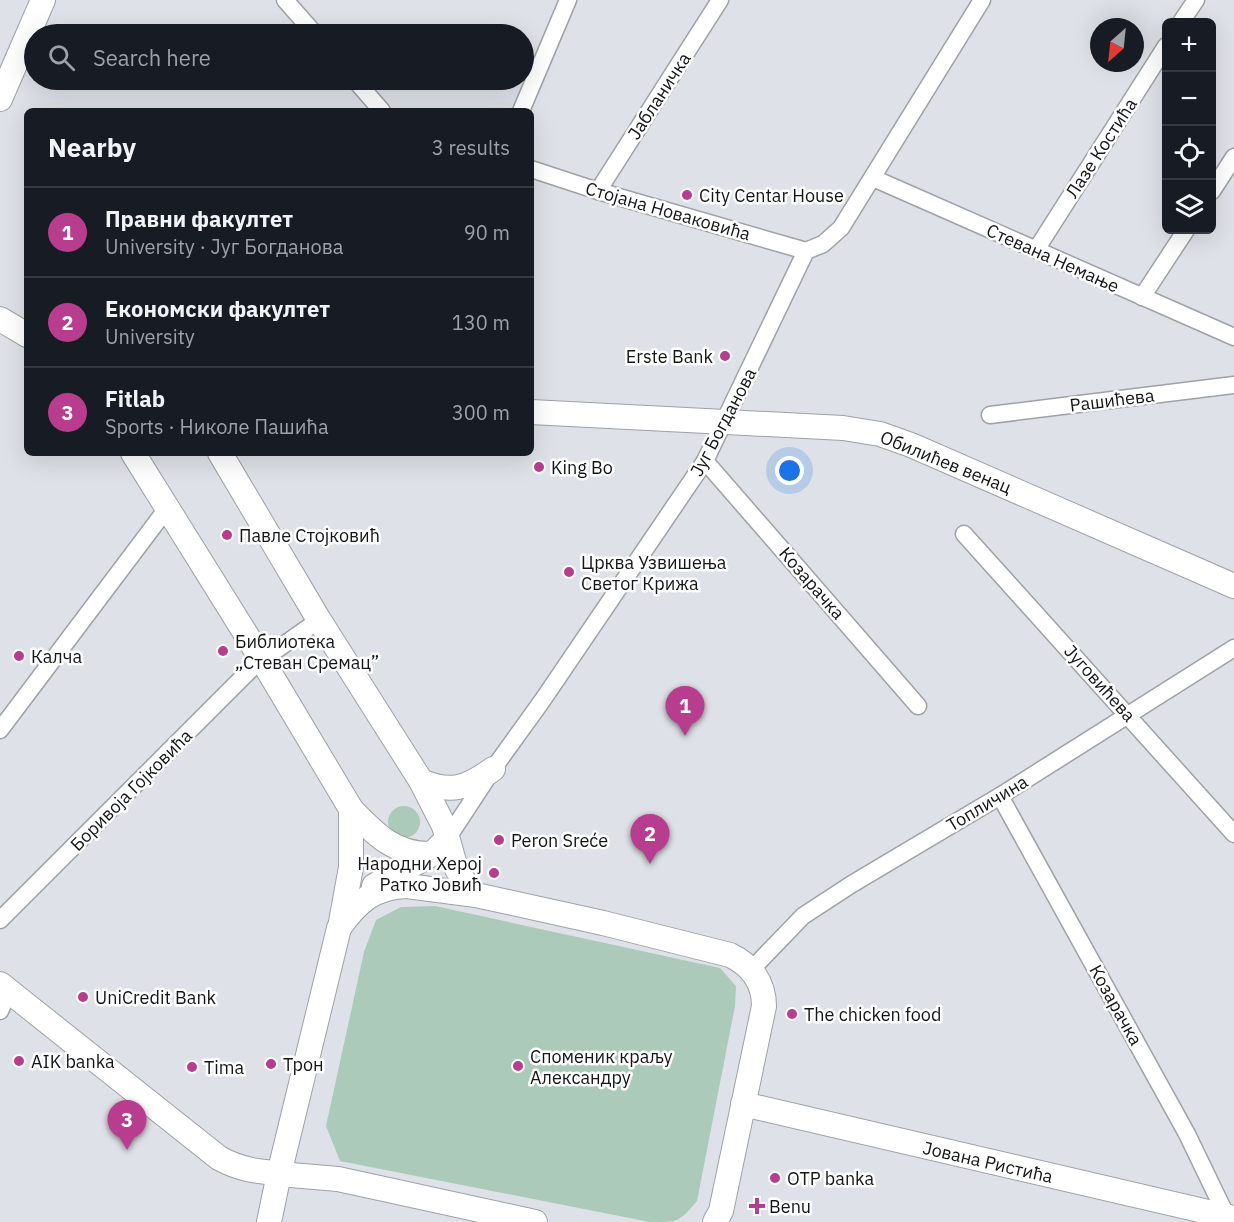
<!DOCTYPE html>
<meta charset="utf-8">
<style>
body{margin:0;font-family:"IBM Plex Sans",sans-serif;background:#242831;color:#f1f3f6}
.controls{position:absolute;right:18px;top:18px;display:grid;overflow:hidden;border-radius:9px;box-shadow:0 6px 24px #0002}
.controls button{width:54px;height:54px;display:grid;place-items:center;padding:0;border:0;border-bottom:2px solid #363941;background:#171b24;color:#f1f3f6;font:30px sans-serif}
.compass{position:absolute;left:1090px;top:18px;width:54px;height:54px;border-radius:50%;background:#171b24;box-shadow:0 6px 24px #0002;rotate:207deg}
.you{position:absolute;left:790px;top:471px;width:21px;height:21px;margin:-15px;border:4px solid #fff;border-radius:50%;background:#1a73e8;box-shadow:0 0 0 9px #1a73e833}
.badge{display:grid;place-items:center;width:39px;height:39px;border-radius:50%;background:#b83d8e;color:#fff;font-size:20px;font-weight:700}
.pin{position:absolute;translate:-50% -50px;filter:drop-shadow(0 2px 3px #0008)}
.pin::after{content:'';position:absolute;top:32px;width:21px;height:18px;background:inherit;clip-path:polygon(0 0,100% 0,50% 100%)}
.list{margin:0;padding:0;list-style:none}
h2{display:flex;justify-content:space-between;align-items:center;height:78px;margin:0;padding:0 24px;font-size:26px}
h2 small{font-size:20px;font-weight:400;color:#9ea1a6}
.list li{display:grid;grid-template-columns:39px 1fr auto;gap:18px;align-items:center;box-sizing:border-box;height:90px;padding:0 24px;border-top:2px solid #363941}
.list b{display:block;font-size:22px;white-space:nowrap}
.list p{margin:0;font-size:20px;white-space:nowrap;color:#9ea1a6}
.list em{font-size:20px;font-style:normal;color:#9ea1a6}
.icon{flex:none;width:33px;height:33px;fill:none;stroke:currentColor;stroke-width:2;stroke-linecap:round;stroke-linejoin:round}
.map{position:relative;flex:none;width:1234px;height:1222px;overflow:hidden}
.search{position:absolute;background:#171b24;box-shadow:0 6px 24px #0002;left:24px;top:24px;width:510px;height:66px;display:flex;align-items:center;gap:15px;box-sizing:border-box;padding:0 21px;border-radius:33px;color:#9ea1a6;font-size:22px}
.panel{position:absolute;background:#171b24;box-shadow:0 6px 24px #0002;left:24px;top:108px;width:510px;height:348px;border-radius:9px}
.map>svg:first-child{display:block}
.green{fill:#abcab9}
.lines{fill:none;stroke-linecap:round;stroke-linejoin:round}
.street-casing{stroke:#9ea1a6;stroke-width:19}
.secondary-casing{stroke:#9ea1a6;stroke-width:26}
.street{stroke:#fff;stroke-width:16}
.secondary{stroke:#fff;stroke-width:24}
.poi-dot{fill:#b83d8e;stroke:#fff;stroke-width:2}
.labels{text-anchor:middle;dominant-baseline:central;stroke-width:5;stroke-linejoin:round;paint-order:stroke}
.street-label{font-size:18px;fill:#141517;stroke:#fff}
.poi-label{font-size:18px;fill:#141517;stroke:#fff;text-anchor:start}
</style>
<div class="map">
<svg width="1234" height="1222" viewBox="0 0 1234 1222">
<rect width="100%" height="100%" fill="#dee1e7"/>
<g class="green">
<circle cx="404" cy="822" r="16"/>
<path d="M 435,906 L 720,968 L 736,986 L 735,1006 L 697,1201 C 679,1222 679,1222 650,1222 L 340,1161 L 326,1126 L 364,952 L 376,920 L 401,907 Z"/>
</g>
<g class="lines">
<g class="street-casing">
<g id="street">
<path d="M 285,0 L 315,34"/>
<path d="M 1181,22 L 1196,0"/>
<path d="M 355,80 L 382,111"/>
<path d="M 521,111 L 568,0"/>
<path d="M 531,169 L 598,191 L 806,251"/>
<path d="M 873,178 L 1234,337"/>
<path d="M 598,191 L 720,0"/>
<path d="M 1212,191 L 1234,157"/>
<path d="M 1036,250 L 1166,46"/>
<path d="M 1142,297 L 1186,230"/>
<path d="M 990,415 L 1234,385"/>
<path d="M 705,461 L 918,706"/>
<path d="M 964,534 L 1234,834"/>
<path d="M 0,730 L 168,507"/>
<path d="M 1000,796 L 1187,1134 L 1227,1217"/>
<path d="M 447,839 L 493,769 L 542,701 L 705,461 L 806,251 L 823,244 L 841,228 L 982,0"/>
<path d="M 0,920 L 251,669 L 262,660 L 319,620"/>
<path d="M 751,970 L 803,916 L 852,884 L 1000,796 L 1234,648"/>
<path d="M 0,1011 L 9,990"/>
</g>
</g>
<g class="secondary-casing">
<g id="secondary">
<path d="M 0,99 L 43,0"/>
<path d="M 0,319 L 27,335"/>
<path d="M 531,412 L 843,428 L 880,434 L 911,445 L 1234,586"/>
<path d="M 133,453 L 262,660 L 351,809 L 351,867 L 341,922"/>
<path d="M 220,453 L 319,620 L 421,781 L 444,826 L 455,865 L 463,880 L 476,895"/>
<path d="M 421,781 C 451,794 467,788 493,769"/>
<path d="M 351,809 C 376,835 395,855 432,854"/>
<path d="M 374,886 L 432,854 L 447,839"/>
<path d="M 0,984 L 219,1158 C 239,1169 257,1172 280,1173"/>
<path d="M 743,1104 L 1234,1218"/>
<path d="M 279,1174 L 338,1179 L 535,1222"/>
<path d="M 269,1222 L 279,1174 L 339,928 C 357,902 374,887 407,886 L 476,895 L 603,923 L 730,955 C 751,965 764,983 764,1006 L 721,1211 L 715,1222"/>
</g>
</g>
<use href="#street" class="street"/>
<use href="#secondary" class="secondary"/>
</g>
<g class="poi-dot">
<circle cx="687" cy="195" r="6"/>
<circle cx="725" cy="356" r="6"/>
<circle cx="539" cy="467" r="6"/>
<circle cx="227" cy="535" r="6"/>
<circle cx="569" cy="572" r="6"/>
<circle cx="223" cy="651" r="6"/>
<circle cx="19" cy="656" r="6"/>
<circle cx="499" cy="840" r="6"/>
<circle cx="494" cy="873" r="6"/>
<circle cx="83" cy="997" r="6"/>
<circle cx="792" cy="1014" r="6"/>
<circle cx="19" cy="1061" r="6"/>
<circle cx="271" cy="1064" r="6"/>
<circle cx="518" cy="1066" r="6"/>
<circle cx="192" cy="1067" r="6"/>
<circle cx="775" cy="1178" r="6"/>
<path d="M754 1197h6v6h6v6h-6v6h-6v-6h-6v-6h6z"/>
</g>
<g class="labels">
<g class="street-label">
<text transform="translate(659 96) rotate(-57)">Јабланичка</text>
<text transform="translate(1101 148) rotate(-57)">Лазе Костића</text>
<text transform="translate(668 211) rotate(16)">Стојана Новаковића</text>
<text transform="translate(1053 258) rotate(24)">Стевана Немање</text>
<text transform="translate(1112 400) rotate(-7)">Рашићева</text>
<text transform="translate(723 422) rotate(-62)">Југ Богданова</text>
<text transform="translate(946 462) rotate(22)">Обилићев венац</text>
<text transform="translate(812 583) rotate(49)">Козарачка</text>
<text transform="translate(1100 683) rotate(48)">Југовићева</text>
<text transform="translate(131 790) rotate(-45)">Боривоја Гојковића</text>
<text transform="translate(987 803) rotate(-31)">Топличина</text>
<text transform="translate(1116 1005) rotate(61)">Козарачка</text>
<text transform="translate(988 1162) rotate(13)">Јована Ристића</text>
</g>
<g class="poi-label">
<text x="699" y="195">City Centar House</text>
<text x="713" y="356" text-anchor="end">Erste Bank</text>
<text x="551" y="467">King Bo</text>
<text x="239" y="535">Павле Стојковић</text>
<text x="581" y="562">Црква Узвишења<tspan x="581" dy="21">Светог Крижа</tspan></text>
<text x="235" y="641">Библиотека<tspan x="235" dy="21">„Стеван Сремац”</tspan></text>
<text x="31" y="656">Калча</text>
<text x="511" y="840">Peron Sreće</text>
<text x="482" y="863" text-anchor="end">Народни Херој<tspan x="482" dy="21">Ратко Јовић</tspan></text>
<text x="95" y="997">UniCredit Bank</text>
<text x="804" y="1014">The chicken food</text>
<text x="530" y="1056">Споменик краљу<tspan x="530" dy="21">Александру</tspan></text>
<text x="31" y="1061">AIK banka</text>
<text x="283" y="1064">Трон</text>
<text x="204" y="1067">Tima</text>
<text x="787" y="1178">OTP banka</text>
<text x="769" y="1206">Benu</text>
</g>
</g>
</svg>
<div class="controls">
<button>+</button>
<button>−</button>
<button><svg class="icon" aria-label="locate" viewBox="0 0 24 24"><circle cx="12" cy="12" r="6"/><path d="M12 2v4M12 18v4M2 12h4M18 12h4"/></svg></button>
<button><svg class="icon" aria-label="layers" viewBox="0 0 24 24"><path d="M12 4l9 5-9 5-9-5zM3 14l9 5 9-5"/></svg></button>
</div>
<svg class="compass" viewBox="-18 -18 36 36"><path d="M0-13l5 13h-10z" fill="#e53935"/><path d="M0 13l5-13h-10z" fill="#9ea1a6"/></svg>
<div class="you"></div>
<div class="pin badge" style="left:685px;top:736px">1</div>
<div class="pin badge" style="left:650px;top:864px">2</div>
<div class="pin badge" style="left:127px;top:1150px">3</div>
<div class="search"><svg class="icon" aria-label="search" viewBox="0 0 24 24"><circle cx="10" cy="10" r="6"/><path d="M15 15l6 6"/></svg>Search here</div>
<section class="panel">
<h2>Nearby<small>3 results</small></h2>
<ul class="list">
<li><span class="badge">1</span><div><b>Правни факултет</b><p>University · Југ Богданова</p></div><em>90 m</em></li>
<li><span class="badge">2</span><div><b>Економски факултет</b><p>University</p></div><em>130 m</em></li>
<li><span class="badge">3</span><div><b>Fitlab</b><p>Sports · Николе Пашића</p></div><em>300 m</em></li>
</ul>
</section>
</div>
